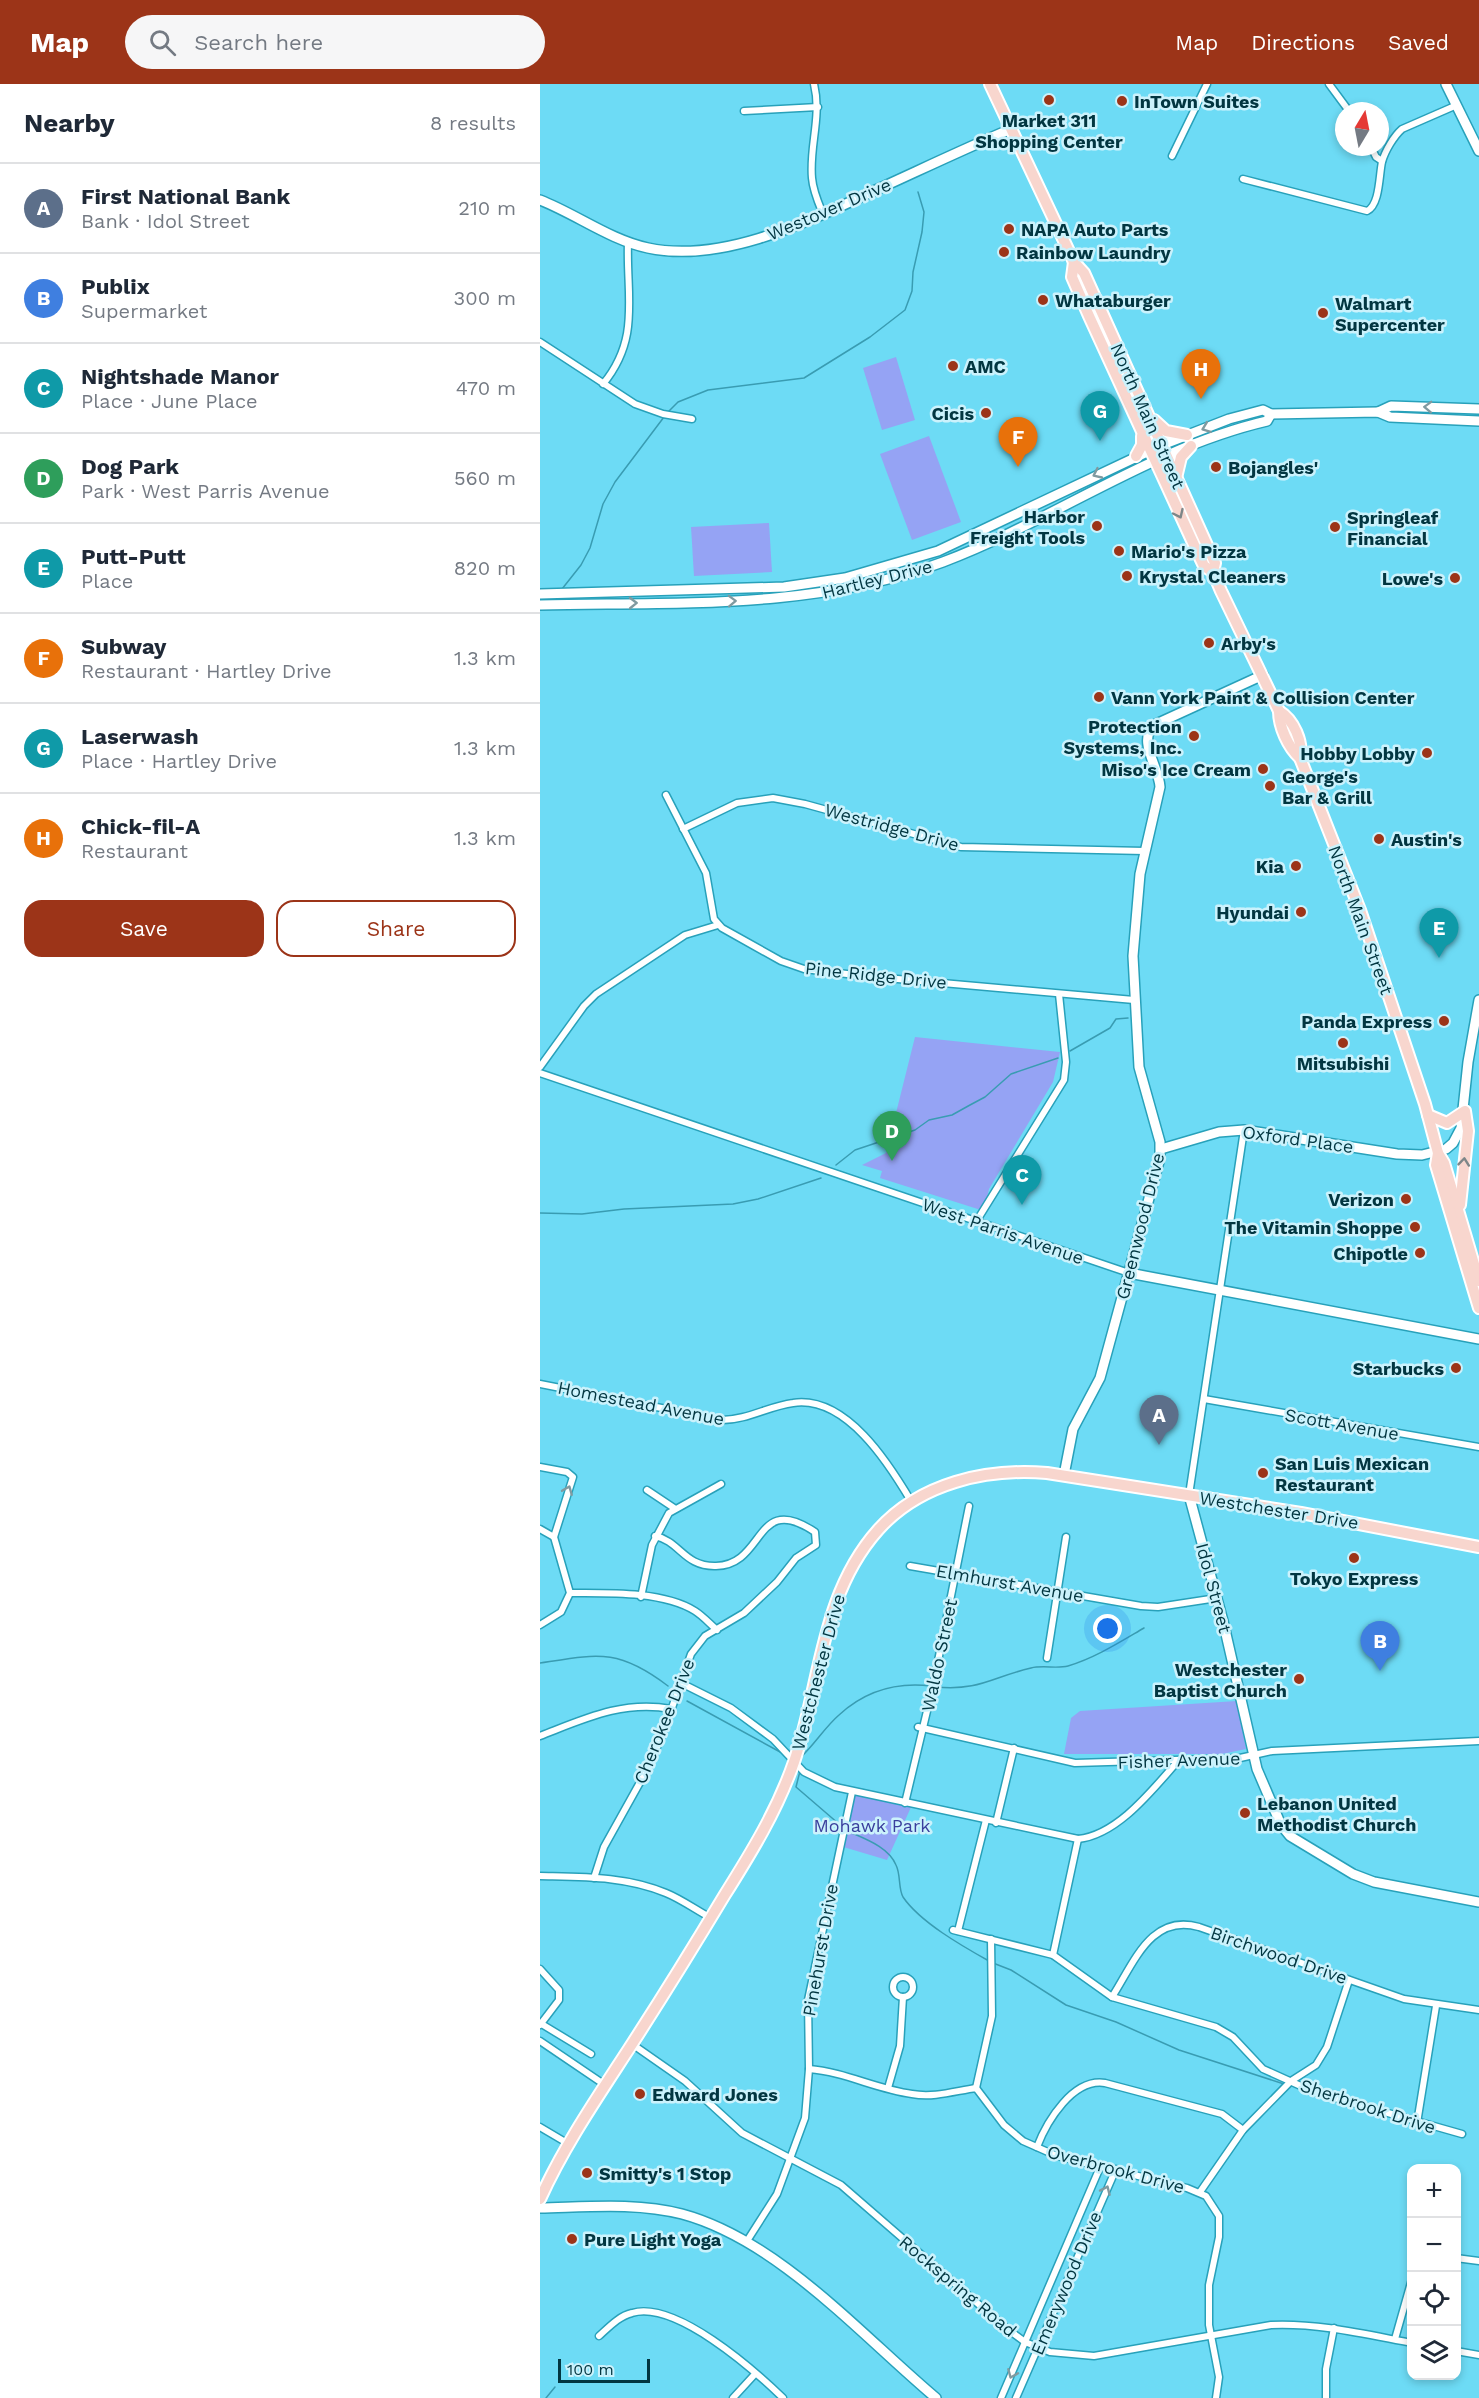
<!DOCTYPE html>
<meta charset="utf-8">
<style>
body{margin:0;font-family:"Work Sans",sans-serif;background:#f6f6f7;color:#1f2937}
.controls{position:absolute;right:18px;bottom:18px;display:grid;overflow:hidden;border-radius:12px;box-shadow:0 3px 9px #0003}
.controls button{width:54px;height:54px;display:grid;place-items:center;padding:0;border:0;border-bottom:2px solid #e0e1e3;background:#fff;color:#1f2937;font:30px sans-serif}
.compass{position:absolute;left:795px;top:18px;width:54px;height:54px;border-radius:50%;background:#fff;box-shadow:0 3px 9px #0003;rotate:10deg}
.scale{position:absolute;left:18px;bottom:15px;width:92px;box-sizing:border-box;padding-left:6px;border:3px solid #023641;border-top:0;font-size:16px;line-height:21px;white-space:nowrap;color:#023641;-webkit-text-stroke:4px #cbf2fc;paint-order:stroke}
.you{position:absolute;left:568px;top:1545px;width:21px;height:21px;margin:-15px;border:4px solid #fff;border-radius:50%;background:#1a73e8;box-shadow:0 0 0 9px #1a73e833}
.badge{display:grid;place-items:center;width:39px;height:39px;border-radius:50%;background:#9c3418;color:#fff;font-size:20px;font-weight:700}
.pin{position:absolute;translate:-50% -50px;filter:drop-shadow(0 2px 3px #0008)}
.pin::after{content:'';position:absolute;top:32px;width:21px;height:18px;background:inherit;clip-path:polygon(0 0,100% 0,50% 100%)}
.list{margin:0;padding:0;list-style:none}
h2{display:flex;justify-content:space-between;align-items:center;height:78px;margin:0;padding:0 24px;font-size:26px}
h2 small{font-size:20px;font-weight:400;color:#747a83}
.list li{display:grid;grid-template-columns:39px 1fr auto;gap:18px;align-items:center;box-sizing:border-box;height:90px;padding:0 24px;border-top:2px solid #e0e1e3}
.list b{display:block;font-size:22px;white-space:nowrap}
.list p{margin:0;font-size:20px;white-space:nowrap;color:#747a83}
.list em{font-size:20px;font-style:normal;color:#747a83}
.actions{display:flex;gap:12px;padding:18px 24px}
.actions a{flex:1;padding:14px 0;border:2px solid #9c3418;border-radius:18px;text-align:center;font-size:21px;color:#9c3418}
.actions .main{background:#9c3418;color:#fff}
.icon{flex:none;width:33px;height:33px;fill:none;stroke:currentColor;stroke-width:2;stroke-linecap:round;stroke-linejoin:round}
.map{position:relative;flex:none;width:939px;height:2314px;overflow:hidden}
header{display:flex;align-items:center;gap:36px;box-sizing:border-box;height:84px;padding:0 30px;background:#9c3418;color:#fff}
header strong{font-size:28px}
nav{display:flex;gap:33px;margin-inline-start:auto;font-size:21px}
.search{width:420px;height:54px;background:#f6f6f7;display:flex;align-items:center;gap:15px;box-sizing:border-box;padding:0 21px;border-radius:33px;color:#747a83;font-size:22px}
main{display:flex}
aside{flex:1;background:#fff}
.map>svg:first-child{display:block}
.green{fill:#95a3f4}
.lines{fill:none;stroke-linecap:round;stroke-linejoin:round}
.stream{stroke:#399cb2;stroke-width:1.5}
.street-casing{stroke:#28a1ba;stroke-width:9}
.secondary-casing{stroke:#28a1ba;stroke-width:12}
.primary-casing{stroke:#fff;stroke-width:14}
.street{stroke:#fff;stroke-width:6}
.secondary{stroke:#fff;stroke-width:9}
.primary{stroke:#f8d6ce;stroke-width:10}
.oneway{stroke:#809aa0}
.oneway2{stroke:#7d8688}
.poi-dot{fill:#9c3418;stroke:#cbf2fc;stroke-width:2}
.labels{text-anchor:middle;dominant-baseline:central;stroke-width:5;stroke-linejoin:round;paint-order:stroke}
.poi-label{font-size:18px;font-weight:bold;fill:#023641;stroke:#cbf2fc;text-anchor:start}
.street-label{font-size:18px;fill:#023641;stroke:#cbf2fc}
.park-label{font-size:18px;fill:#3a3f9d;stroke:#cbf2fc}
</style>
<header>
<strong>Map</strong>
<div class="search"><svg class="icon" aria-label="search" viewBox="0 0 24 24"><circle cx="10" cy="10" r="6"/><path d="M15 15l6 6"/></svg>Search here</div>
<nav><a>Map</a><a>Directions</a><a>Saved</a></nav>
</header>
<main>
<aside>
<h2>Nearby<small>8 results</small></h2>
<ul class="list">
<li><span class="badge" style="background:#5c6f8a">A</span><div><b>First National Bank</b><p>Bank · Idol Street</p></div><em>210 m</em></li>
<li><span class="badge" style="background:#3f7fe0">B</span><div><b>Publix</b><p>Supermarket</p></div><em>300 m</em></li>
<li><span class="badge" style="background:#0f9aa8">C</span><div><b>Nightshade Manor</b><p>Place · June Place</p></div><em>470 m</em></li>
<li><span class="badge" style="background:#2e9e5b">D</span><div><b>Dog Park</b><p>Park · West Parris Avenue</p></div><em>560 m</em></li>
<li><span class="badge" style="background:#0f9aa8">E</span><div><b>Putt-Putt</b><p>Place</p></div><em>820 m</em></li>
<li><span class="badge" style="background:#e8710a">F</span><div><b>Subway</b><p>Restaurant · Hartley Drive</p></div><em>1.3 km</em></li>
<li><span class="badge" style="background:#0f9aa8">G</span><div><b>Laserwash</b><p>Place · Hartley Drive</p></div><em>1.3 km</em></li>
<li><span class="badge" style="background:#e8710a">H</span><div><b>Chick-fil-A</b><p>Restaurant</p></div><em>1.3 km</em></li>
</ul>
<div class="actions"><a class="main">Save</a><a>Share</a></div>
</aside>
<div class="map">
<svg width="939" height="2314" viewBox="0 0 939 2314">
<rect width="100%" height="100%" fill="#6ddbf5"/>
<g class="green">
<path d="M 356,273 L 375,336 L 342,346 L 323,284 Z"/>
<path d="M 389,352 L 421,438 L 372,456 L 340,370 Z"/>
<path d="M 229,439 L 232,488 L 154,492 L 151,443 Z"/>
<path d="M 375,953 L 520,968 L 513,998 L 449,1105 L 444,1127 L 340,1094 L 342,1087 L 322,1081 L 346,1069 Z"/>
<path d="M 697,1617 L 706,1665 L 682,1670 L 524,1670 L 531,1634 L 540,1627 Z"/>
<path d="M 312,1708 L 372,1721 L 347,1776 L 300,1762 Z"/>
</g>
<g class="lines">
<g class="stream">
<path d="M 127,329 L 138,318 L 168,306 L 264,294 L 330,253 L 365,226 L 372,207 L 373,188 L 382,148 L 384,128 L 378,108"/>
<path d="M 22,505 L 41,481 L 50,464 L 63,420 L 75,398 L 124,333"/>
<path d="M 530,967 L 570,944 L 576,935 L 588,934"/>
<path d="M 296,1081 L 315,1066 L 375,1046 L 389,1036 L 412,1031 L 430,1021 L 445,1013 L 471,990 L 518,974"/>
<path d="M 0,1129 L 42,1130 L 84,1125 L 193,1120 L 218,1115 L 281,1094"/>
<path d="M 0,1579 C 58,1570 78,1564 128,1602"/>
<path d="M 396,1603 C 440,1607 452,1593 491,1584 C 503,1581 517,1585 528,1582 C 555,1574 580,1558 604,1544"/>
<path d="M 147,1617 L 242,1669"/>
<path d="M 261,1673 C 275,1660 285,1643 299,1631 C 325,1607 357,1598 391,1602"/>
<path d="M 260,1687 L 256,1703 L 299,1740"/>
<path d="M 312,1749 C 328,1756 349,1764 356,1781 C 361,1791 358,1804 363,1813 C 380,1838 422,1862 449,1877"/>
<path d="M 453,1879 L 471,1886 L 526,1921 L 576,1938 L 639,1966 L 744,2000"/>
<path d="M 6,2314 L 15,2303"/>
</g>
<g class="street-casing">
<g id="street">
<path d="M 274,0 C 282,33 269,62 272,94 C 273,107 278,118 283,130"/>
<path d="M 789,0 L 809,27"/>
<path d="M 204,27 L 278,23"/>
<path d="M 831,63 L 836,73 L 842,77"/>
<path d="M 632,72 L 667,0"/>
<path d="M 703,95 L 827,127 C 840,121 839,91 842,78 C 845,67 854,52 862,45 L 917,21"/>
<path d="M 0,258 L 95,320 L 123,330 L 152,335"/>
<path d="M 63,300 C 101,254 86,212 88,158"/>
<path d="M 126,711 L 166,789 L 174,835 L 182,844 L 241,877 L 264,885 L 324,892 L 594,916"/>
<path d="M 143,745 L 197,719 L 233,714 L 265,720 L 421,763 L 605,767"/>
<path d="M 0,983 L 44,922 L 56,910 L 145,851 L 178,841"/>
<path d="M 0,989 L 589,1189"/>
<path d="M 436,1138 L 524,996 L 526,978 L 519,910"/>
<path d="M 0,1300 L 182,1336 C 207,1336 229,1322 253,1319 C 306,1311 349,1380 371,1417"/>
<path d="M 664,1315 L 939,1363"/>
<path d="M 0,1383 L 27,1388 L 33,1393 L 14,1453 L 30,1509 L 21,1528 L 0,1541"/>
<path d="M 107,1406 L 134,1424"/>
<path d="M 649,1411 L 704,1046"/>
<path d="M 0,1445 L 14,1453"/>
<path d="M 370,1482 L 601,1522 L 618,1523 L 677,1514"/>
<path d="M 30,1509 C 67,1509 123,1507 155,1527 C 163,1532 170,1540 177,1546"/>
<path d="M 101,1513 L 112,1461 L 129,1429 L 181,1400"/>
<path d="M 507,1574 L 526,1453"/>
<path d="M 141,1599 L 191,1624 L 233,1655 L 264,1688 L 295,1703 L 538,1755 C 578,1751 613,1705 638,1677"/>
<path d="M 378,1643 L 535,1679 L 700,1674 L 732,1667 L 939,1657"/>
<path d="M 0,1652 C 44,1635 83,1616 131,1625"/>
<path d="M 365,1719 L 393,1602 L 429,1422"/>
<path d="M 456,1739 L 474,1664"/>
<path d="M 0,1792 C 42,1793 86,1792 126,1809 C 141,1815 156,1826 171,1834"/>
<path d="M 54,1794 L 64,1763 L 108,1684 L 123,1649 L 151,1570 L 165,1552 L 204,1529 L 237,1498 L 256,1474 L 276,1461 L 275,1448 C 214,1407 226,1481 176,1482 C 144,1483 140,1457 115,1452"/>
<path d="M 413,1846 L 513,1871 L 572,1913 L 676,1943 L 693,1953 L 723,1985 L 774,2008 L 922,2050"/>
<path d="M 418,1847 L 446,1736"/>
<path d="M 513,1871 L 538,1755"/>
<path d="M 0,1885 L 19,1906 L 19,1916 L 0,1941"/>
<circle cx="363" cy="1903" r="10"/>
<path d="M 572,1913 C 594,1879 611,1829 659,1843 L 864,1915 L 939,1926"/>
<path d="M 0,1939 L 51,1970"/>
<path d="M 0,1957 L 65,2001"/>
<path d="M 92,1960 L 145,1997 L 202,2049 L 301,2101 L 466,2244 L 485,2258 L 510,2268 L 554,2272 L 731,2241 C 779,2239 824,2250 872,2259"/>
<path d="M 269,1985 C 305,1988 336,2005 372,2010 C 394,2014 415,2007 436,2004 L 464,2041 L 483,2057 L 517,2072 L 647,2104 L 666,2112 L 679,2132 L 679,2153 L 669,2201 L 669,2241 L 679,2293 L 676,2314"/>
<path d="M 348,2004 L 360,1962 L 363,1913"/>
<path d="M 436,2004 L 452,1932 L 451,1855"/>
<path d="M 877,2039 L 896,1922"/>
<path d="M 0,2043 L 27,2059"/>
<path d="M 497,2063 C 507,2037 533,1994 565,1999 L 682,2030 L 703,2046"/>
<path d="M 660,2108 L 703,2046 L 751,1997 L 776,1981 L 787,1963 L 809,1896"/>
<path d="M 207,2157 L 237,2110 L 265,2034 L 269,1985 L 268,1916 L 312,1708"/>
<path d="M 916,2174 L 939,2177"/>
<path d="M 59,2252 C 69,2243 79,2232 92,2229 C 135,2216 213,2285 243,2314"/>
<path d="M 855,2255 L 872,2195"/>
<path d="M 916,2267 L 939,2271"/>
<path d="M 193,2314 L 215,2290"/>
<path d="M 461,2314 L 561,2081"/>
<path d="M 476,2314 L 576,2085"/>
<path d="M 786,2314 L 786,2285 L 794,2244"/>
</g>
</g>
<g class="secondary-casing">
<g id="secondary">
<path d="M 906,0 L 939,67"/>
<path d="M 0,116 C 36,130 70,156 108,164 C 184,180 271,136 338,105 C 382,85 426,64 471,45"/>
<path d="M 838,328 L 851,322 L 939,325"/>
<path d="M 0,510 L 244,503 L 305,494 L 398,467 L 622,361 L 689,335 L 723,326 L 731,330 L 838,328 L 850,333 L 939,337"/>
<path d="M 0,521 C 136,518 274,526 403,478 C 514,436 611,364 727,337 L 731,330"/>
<path d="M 621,1065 L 679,1048 L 704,1046 L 857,1070 L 882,1071 L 906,1065 L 913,1059 L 921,1044 L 928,978 L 939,916"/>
<path d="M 589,1189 L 939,1255"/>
<path d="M 524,1391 L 533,1345 L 560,1294 L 620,1074 L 620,1058 L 599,983 L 593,872 L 600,790 L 620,703 C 619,683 597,657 614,641 L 723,591"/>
<path d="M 649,1411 L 683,1537 L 717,1685 L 741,1741 L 750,1752 L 813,1790 L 834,1798 L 939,1818"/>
<path d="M 0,2124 C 46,2123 97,2118 142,2130 C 238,2156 321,2251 396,2314"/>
</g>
</g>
<g class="primary-casing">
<g id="primary">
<path d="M 450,0 L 534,178 L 544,189 L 675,479 L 673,488 L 681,507 L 739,627 C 739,643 748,663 760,674 L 820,826 L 885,1020 L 898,1069 L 904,1079 L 939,1197"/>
<path d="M 534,178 L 532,193 L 549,232 L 655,463 L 664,482 L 673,488"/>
<path d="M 614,336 L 626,347 L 647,351"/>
<path d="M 596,372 L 602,361 L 602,352"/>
<path d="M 636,394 L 641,373 L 651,362"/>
<path d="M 739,627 C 754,636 763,658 760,674"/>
<path d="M 888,1031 L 907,1039 L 925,1027 L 928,1047 L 920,1121"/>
<path d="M 898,1069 L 896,1081 L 939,1224"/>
<path d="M 0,2115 C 25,2060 59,2011 92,1960 C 123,1912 154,1862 184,1812 C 211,1769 237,1727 254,1678 C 281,1599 280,1511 338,1446 C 380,1399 446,1384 507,1389 L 761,1429 L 939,1463"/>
</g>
</g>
<use href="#street" class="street"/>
<use href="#secondary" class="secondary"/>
<use href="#primary" class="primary"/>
</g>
<defs><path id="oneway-chevron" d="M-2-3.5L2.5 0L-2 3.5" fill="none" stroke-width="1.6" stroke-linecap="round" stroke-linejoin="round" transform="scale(1.5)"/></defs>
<g class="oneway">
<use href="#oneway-chevron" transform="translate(888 323) rotate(-178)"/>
<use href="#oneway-chevron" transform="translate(666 344) rotate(159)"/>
<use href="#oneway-chevron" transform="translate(557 390) rotate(155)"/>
<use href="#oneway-chevron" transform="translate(192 517) rotate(-2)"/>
<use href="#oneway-chevron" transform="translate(93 519) rotate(-1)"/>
<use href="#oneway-chevron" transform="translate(28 1406) rotate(-68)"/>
<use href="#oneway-chevron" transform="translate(566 2106) rotate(-66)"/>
<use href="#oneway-chevron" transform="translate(472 2290) rotate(113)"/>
</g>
<g class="oneway2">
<use href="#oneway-chevron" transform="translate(639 430) rotate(65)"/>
<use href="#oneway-chevron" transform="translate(924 1078) rotate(-84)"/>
</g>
<g class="poi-dot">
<circle cx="509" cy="16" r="6"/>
<circle cx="582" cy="17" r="6"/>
<circle cx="469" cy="145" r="6"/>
<circle cx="464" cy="168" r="6"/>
<circle cx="503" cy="216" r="6"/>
<circle cx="783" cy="229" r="6"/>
<circle cx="413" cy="282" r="6"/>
<circle cx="446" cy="329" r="6"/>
<circle cx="676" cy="383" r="6"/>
<circle cx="557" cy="442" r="6"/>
<circle cx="795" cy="443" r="6"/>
<circle cx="579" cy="467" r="6"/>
<circle cx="587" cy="492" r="6"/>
<circle cx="915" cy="494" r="6"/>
<circle cx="669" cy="559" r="6"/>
<circle cx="559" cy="613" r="6"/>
<circle cx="654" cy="652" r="6"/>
<circle cx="887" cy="669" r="6"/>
<circle cx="723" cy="685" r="6"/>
<circle cx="730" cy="702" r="6"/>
<circle cx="839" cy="755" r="6"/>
<circle cx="756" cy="782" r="6"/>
<circle cx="761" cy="828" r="6"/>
<circle cx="904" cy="937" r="6"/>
<circle cx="803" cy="959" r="6"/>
<circle cx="866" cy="1115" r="6"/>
<circle cx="875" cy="1143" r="6"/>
<circle cx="880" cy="1169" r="6"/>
<circle cx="916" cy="1284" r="6"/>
<circle cx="723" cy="1389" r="6"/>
<circle cx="814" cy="1474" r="6"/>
<circle cx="759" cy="1595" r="6"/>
<circle cx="705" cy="1729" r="6"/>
<circle cx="100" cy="2010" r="6"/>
<circle cx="47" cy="2089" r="6"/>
<circle cx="32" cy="2155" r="6"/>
</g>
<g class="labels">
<g class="poi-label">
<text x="594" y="17">InTown Suites</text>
<text x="509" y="36" text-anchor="middle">Market 311<tspan x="509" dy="21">Shopping Center</tspan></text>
<text x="481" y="145">NAPA Auto Parts</text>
<text x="476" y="168">Rainbow Laundry</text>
<text x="515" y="216">Whataburger</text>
<text x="795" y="219">Walmart<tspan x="795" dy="21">Supercenter</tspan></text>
<text x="425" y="282">AMC</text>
<text x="434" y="329" text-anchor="end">Cicis</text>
<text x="688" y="383">Bojangles'</text>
<text x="545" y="432" text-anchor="end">Harbor<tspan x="545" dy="21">Freight Tools</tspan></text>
<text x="807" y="433">Springleaf<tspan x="807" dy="21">Financial</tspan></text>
<text x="591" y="467">Mario's Pizza</text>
<text x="599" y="492">Krystal Cleaners</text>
<text x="903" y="494" text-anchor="end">Lowe's</text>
<text x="681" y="559">Arby's</text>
<text x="571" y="613">Vann York Paint &amp; Collision Center</text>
<text x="642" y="642" text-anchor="end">Protection<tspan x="642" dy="21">Systems, Inc.</tspan></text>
<text x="875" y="669" text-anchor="end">Hobby Lobby</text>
<text x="711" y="685" text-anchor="end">Miso's Ice Cream</text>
<text x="742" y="692">George's<tspan x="742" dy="21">Bar &amp; Grill</tspan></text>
<text x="851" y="755">Austin's</text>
<text x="744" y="782" text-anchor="end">Kia</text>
<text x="749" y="828" text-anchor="end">Hyundai</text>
<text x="892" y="937" text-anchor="end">Panda Express</text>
<text x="803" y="979" text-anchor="middle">Mitsubishi</text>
<text x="854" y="1115" text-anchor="end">Verizon</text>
<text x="863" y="1143" text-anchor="end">The Vitamin Shoppe</text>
<text x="868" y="1169" text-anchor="end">Chipotle</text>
<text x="904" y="1284" text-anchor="end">Starbucks</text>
<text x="735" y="1379">San Luis Mexican<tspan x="735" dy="21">Restaurant</tspan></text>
<text x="814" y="1494" text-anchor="middle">Tokyo Express</text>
<text x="747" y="1585" text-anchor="end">Westchester<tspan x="747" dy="21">Baptist Church</tspan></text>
<text x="717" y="1719">Lebanon United<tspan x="717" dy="21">Methodist Church</tspan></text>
<text x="112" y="2010">Edward Jones</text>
<text x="59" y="2089">Smitty's 1 Stop</text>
<text x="44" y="2155">Pure Light Yoga</text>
</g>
<g class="street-label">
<text transform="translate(289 125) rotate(-23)">Westover Drive</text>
<text transform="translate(608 332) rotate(66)">North Main Street</text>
<text transform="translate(337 495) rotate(-14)">Hartley Drive</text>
<text transform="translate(352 743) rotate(15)">Westridge Drive</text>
<text transform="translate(821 836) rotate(70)">North Main Street</text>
<text transform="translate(336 891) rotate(6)">Pine Ridge Drive</text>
<text transform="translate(758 1055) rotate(8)">Oxford Place</text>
<text transform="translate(600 1142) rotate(-76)">Greenwood Drive</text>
<text transform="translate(463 1147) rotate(19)">West Parris Avenue</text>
<text transform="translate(101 1319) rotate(11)">Homestead Avenue</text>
<text transform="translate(802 1340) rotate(10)">Scott Avenue</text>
<text transform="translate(739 1426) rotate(9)">Westchester Drive</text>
<text transform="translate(470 1499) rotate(10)">Elmhurst Avenue</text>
<text transform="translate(674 1504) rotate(75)">Idol Street</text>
<text transform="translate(399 1571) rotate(-78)">Waldo Street</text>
<text transform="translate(278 1588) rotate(-75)">Westchester Drive</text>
<text transform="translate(124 1637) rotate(-68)">Cherokee Drive</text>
<text transform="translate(639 1676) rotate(-2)">Fisher Avenue</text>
<text transform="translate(280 1866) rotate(-80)">Pinehurst Drive</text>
<text transform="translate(739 1871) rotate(19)">Birchwood Drive</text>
<text transform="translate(828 2022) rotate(18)">Sherbrook Drive</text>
<text transform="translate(576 2085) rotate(15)">Overbrook Drive</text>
<text transform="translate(526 2199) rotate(-67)">Emerywood Drive</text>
<text transform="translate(418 2202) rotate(40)">Rockspring Road</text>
</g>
<g class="park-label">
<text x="332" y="1741">Mohawk Park</text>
</g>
</g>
</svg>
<div class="controls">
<button>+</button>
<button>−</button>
<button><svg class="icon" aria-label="locate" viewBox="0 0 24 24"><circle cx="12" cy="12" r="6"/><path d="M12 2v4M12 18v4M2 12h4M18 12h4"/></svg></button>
<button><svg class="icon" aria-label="layers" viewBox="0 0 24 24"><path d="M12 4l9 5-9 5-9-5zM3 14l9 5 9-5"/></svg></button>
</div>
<svg class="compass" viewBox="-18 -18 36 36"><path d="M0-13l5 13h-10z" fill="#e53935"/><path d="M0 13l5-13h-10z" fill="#747a83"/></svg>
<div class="scale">100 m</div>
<div class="you"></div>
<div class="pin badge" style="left:619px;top:1361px;background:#5c6f8a">A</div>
<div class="pin badge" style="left:840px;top:1587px;background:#3f7fe0">B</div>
<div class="pin badge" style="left:482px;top:1121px;background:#0f9aa8">C</div>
<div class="pin badge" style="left:352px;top:1077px;background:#2e9e5b">D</div>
<div class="pin badge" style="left:899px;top:874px;background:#0f9aa8">E</div>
<div class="pin badge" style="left:478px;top:383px;background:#e8710a">F</div>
<div class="pin badge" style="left:560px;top:357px;background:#0f9aa8">G</div>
<div class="pin badge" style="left:661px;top:315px;background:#e8710a">H</div>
</div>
</main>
